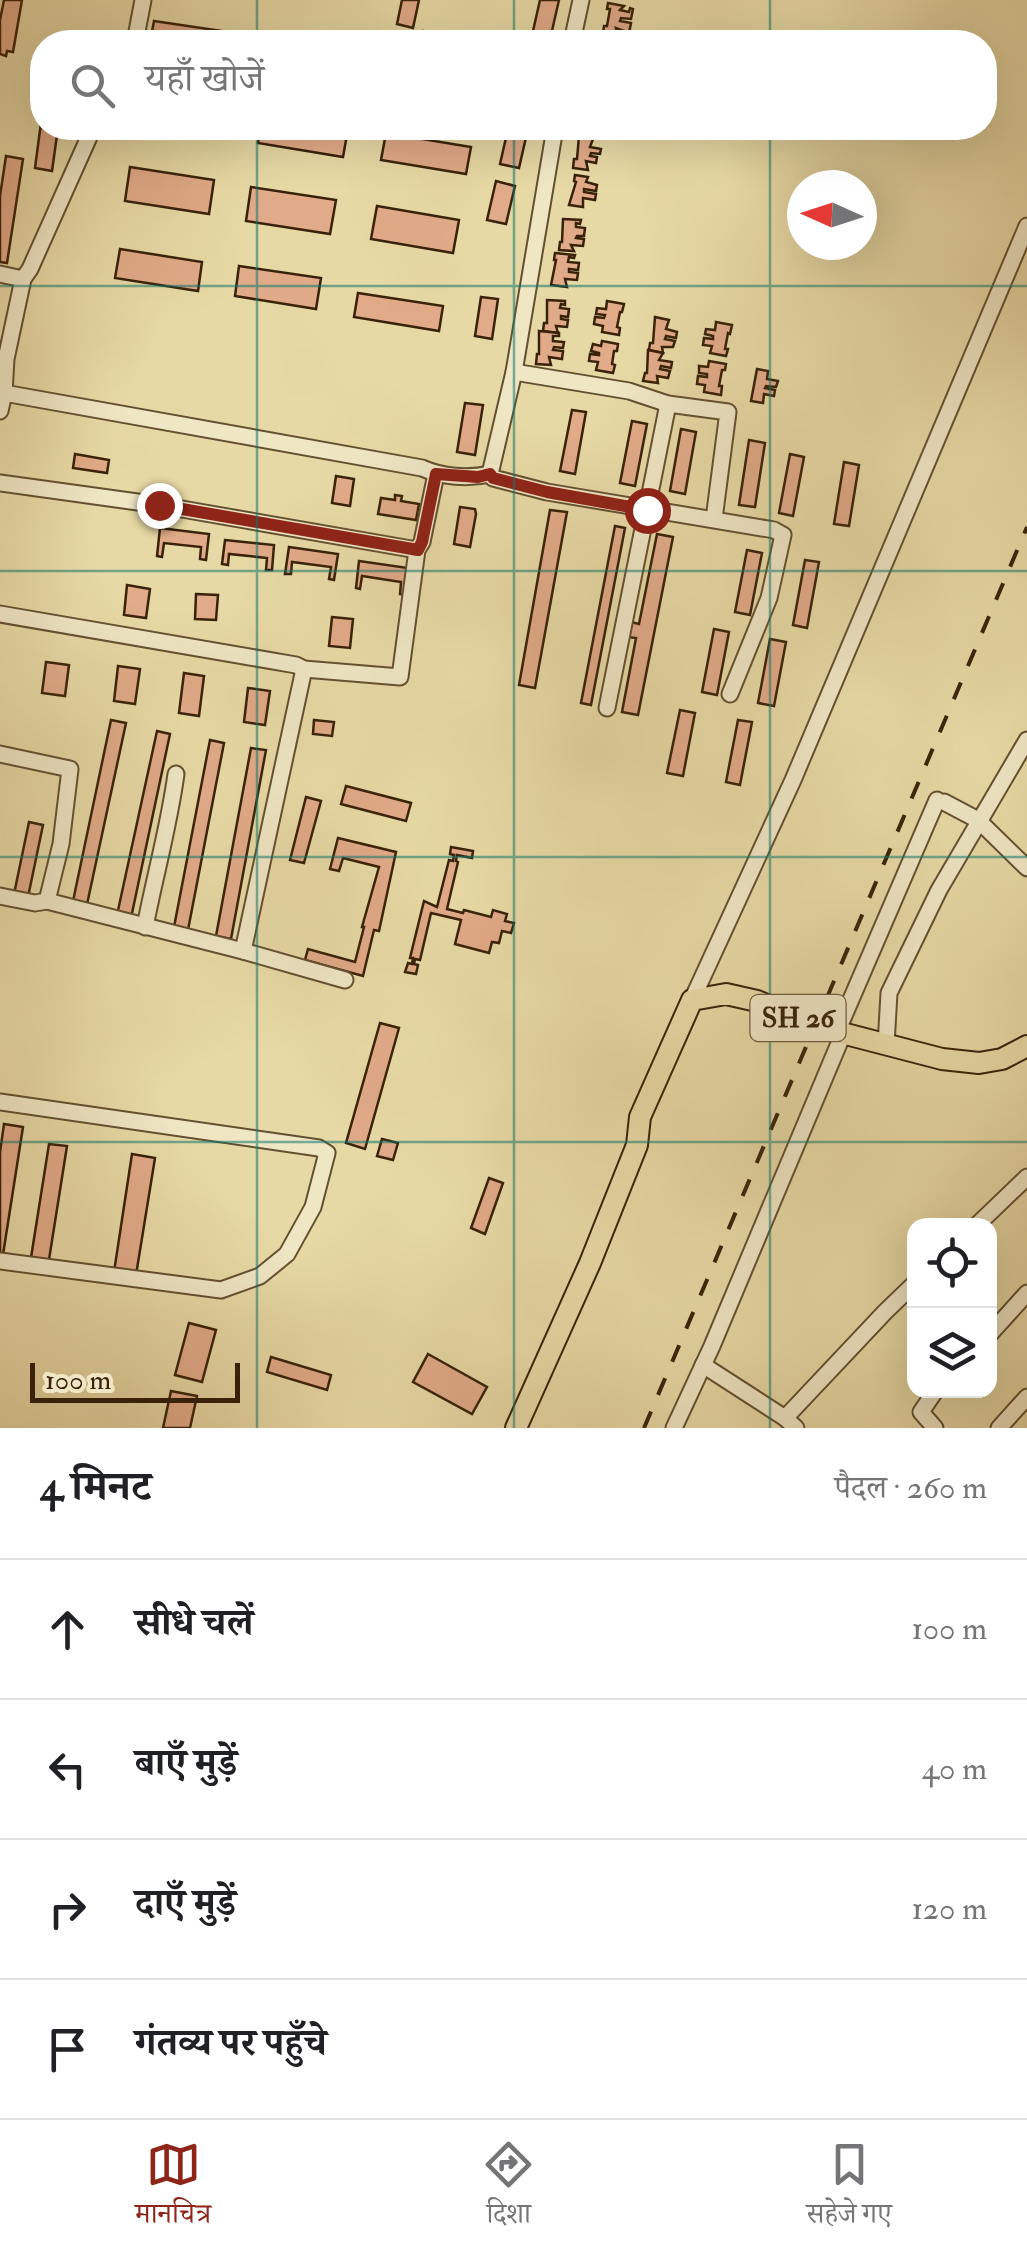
<!DOCTYPE html>
<html lang="hi">
<meta charset="utf-8">
<style>
body{margin:0;font-family:"IM FELL Double Pica","Noto Serif Devanagari",serif;background:#f2f2f2;color:#202124}
.controls{position:absolute;right:30px;bottom:30px;display:grid;overflow:hidden;border-radius:20px;box-shadow:0 10px 40px #0002}
.controls button{width:90px;height:90px;display:grid;place-items:center;padding:0;border:0;border-bottom:2px solid #e0e0e0;background:#fff;color:#202124;font:50px sans-serif}
.compass{position:absolute;left:787px;top:170px;width:90px;height:90px;border-radius:50%;background:#fff;box-shadow:0 10px 40px #0002;rotate:273deg}
.scale{position:absolute;left:30px;bottom:25px;width:210px;box-sizing:border-box;padding-left:10px;border:5px solid #392209;border-top:0;font-size:28px;line-height:35px;white-space:nowrap;color:#392209;-webkit-text-stroke:8px #efe6c4;paint-order:stroke}
.stop{position:absolute;width:30px;height:30px;margin:-22px;border:8px solid #8f2418;border-radius:50%;background:#fff}
.stop.end{background:#8f2418;border-color:#fff;box-shadow:0 2px 10px #0008}
.list{margin:0;padding:0;list-style:none}
h2{display:flex;justify-content:space-between;align-items:center;height:130px;margin:0;padding:0 40px;font-size:42px}
h2 small{font-size:32px;font-weight:400;color:#757577}
.list li{display:grid;grid-template-columns:65px 1fr auto;gap:30px;align-items:center;box-sizing:border-box;height:140px;padding:0 40px;border-top:2px solid #e0e0e0}
.list b{display:block;font-size:38px;white-space:nowrap}
.list em{font-size:32px;font-style:normal;color:#757577}
.icon{flex:none;width:55px;height:55px;fill:none;stroke:currentColor;stroke-width:2;stroke-linecap:round;stroke-linejoin:round}
.map{position:relative;flex:none;width:1027px;height:1428px;overflow:hidden}
.search{position:absolute;background:#fff;box-shadow:0 10px 40px #0002;left:30px;right:30px;top:30px;height:110px;display:flex;align-items:center;gap:25px;box-sizing:border-box;padding:0 35px;border-radius:40px;color:#757577;font-size:38px}
.sheet{height:690px;background:#fff}
nav{display:flex;justify-content:space-around;align-items:center;box-sizing:border-box;height:140px;border-top:2px solid #e0e0e0;background:#fff;font-size:28px;color:#757577}
nav a{display:grid;justify-items:center;gap:5px}
nav .on{color:#8f2418}
.map>svg:first-child{display:block}
.building{fill:#e1aa88;stroke:#392209;stroke-width:2.5}
.lines{fill:none;stroke-linecap:round;stroke-linejoin:round}
.minor-casing{stroke:#645030;stroke-width:19}
.major-casing{stroke:#392209;stroke-width:24}
.minor{stroke:#efe6c4;stroke-width:15}
.major{stroke:#e7d9a5;stroke-width:20}
.rail{stroke:#392209;stroke-width:4;stroke-dasharray:18 18;stroke-linecap:butt}
.route{stroke:#8f2418;stroke-width:12}
.grid{fill:none;stroke:#0f766e;stroke-width:2.5;stroke-opacity:0.55}
.labels{text-anchor:middle;dominant-baseline:central;stroke-width:8;stroke-linejoin:round;paint-order:stroke}
.shield{fill:#efe6c4;stroke:#705d41;stroke-width:2.5}
.shield-label{font-size:28px;font-weight:bold;fill:#392209}
</style>
<div class="map">
<svg width="1027" height="1428" viewBox="0 0 1027 1428">
<rect width="100%" height="100%" fill="#e7d9a5"/>
<filter id="stains"><feTurbulence type="fractalNoise" baseFrequency=".002" numOctaves="4"/><feColorMatrix values="0 0 0 0 .2 0 0 0 0 .09 0 0 0 0 .02 0 0 0 .5 -.17"/></filter>
<radialGradient id="worn" r=".72"><stop offset=".6" stop-color="#630" stop-opacity="0"/><stop offset="1" stop-color="#630" stop-opacity=".3"/></radialGradient>
<g class="building">
<path d="M 4,0 L 22,0 L 13,52 L 7,51 L 6,56 L 0,54 L 0,20 Z"/>
<path d="M 402,0 L 419,0 L 413,28 L 397,24 Z"/>
<path d="M 540,0 L 559,0 L 551,35 L 533,31 Z"/>
<path d="M 608,3 L 624,6 L 620,10 L 629,12 L 630,8 L 633,9 L 631,19 L 621,18 L 620,21 L 631,23 L 629,33 L 616,28 L 618,36 L 603,33 L 604,26 L 607,26 L 610,9 L 607,9 Z"/>
<path d="M 154,21 L 222,31 L 220,42 L 150,42 Z"/>
<path d="M 423,31 L 475,42 L 420,42 Z"/>
<path d="M 42,115 L 42,128 L 58,128 L 52,171 L 35,168 Z"/>
<path d="M 260,128 L 348,129 L 343,157 L 258,143 Z"/>
<path d="M 508,129 L 527,133 L 519,168 L 500,164 Z"/>
<path d="M 386,133 L 471,147 L 466,174 L 381,160 Z"/>
<path d="M 579,136 L 593,139 L 590,147 L 601,149 L 600,154 L 591,153 L 590,156 L 597,157 L 596,163 L 586,161 L 588,170 L 573,168 L 574,159 L 577,159 Z"/>
<path d="M 6,156 L 23,159 L 7,263 L 0,262 L 0,196 Z"/>
<path d="M 130,167 L 214,180 L 209,214 L 125,201 Z"/>
<path d="M 575,175 L 588,177 L 586,182 L 597,185 L 596,191 L 584,189 L 584,192 L 596,194 L 595,200 L 583,198 L 583,207 L 569,205 L 576,182 L 574,181 Z"/>
<path d="M 496,181 L 515,186 L 506,224 L 487,220 Z"/>
<path d="M 251,187 L 336,200 L 330,234 L 246,221 Z"/>
<path d="M 377,206 L 459,220 L 453,253 L 371,239 Z"/>
<path d="M 563,219 L 581,220 L 580,224 L 576,223 L 576,227 L 585,228 L 584,236 L 577,236 L 576,238 L 584,239 L 583,246 L 571,245 L 574,251 L 559,250 L 560,242 L 562,242 Z"/>
<path d="M 120,249 L 202,262 L 198,291 L 115,278 Z"/>
<path d="M 555,253 L 575,255 L 574,258 L 569,257 L 568,262 L 579,263 L 578,270 L 569,269 L 569,272 L 578,273 L 577,280 L 565,279 L 567,287 L 551,285 L 556,260 L 554,260 Z"/>
<path d="M 239,266 L 321,278 L 316,309 L 235,296 Z"/>
<path d="M 358,293 L 443,306 L 439,331 L 354,317 Z"/>
<path d="M 481,297 L 498,299 L 492,339 L 475,336 Z"/>
<path d="M 547,300 L 565,301 L 565,305 L 561,304 L 560,308 L 569,309 L 568,317 L 561,316 L 561,319 L 568,320 L 567,327 L 556,326 L 558,333 L 543,331 L 544,323 L 547,323 Z"/>
<path d="M 607,301 L 624,304 L 622,312 L 620,312 L 617,327 L 620,328 L 619,335 L 602,332 L 603,326 L 594,324 L 595,317 L 604,318 L 605,315 L 596,314 L 597,308 L 606,309 Z"/>
<path d="M 655,317 L 669,320 L 666,329 L 677,332 L 676,338 L 666,336 L 665,339 L 675,341 L 673,347 L 662,347 L 663,353 L 649,350 L 650,343 L 653,343 Z"/>
<path d="M 716,322 L 732,325 L 730,334 L 728,333 L 725,349 L 728,349 L 726,356 L 710,353 L 712,346 L 703,345 L 704,338 L 713,339 L 713,336 L 705,334 L 706,329 L 715,330 Z"/>
<path d="M 539,331 L 559,333 L 559,336 L 553,336 L 553,341 L 564,342 L 563,348 L 554,347 L 553,350 L 563,351 L 562,359 L 549,357 L 551,365 L 536,364 L 537,354 L 539,354 Z"/>
<path d="M 602,341 L 618,344 L 617,351 L 614,351 L 612,364 L 615,365 L 613,373 L 596,370 L 598,362 L 589,361 L 590,354 L 599,355 L 599,353 L 591,351 L 593,344 L 601,346 Z"/>
<path d="M 648,350 L 663,353 L 659,360 L 672,362 L 671,368 L 661,366 L 660,369 L 670,371 L 668,378 L 657,376 L 658,383 L 643,381 L 645,373 L 647,373 Z"/>
<path d="M 709,361 L 726,364 L 725,370 L 722,370 L 719,386 L 722,386 L 721,395 L 704,392 L 705,385 L 697,384 L 698,376 L 707,377 L 707,374 L 699,373 L 699,366 L 708,367 Z"/>
<path d="M 757,369 L 768,371 L 767,379 L 778,381 L 776,387 L 766,386 L 765,388 L 775,390 L 774,396 L 764,394 L 763,403 L 751,401 Z"/>
<path d="M 465,403 L 483,405 L 475,455 L 457,452 Z"/>
<path d="M 572,410 L 586,412 L 575,474 L 560,471 Z"/>
<path d="M 632,421 L 647,424 L 635,486 L 620,483 Z"/>
<path d="M 681,429 L 696,432 L 685,494 L 670,491 Z"/>
<path d="M 749,440 L 765,443 L 755,507 L 739,505 Z"/>
<path d="M 75,454 L 109,460 L 107,473 L 73,468 Z"/>
<path d="M 790,454 L 804,457 L 793,516 L 779,513 Z"/>
<path d="M 844,462 L 859,465 L 849,526 L 834,524 Z"/>
<path d="M 336,476 L 354,479 L 350,506 L 332,503 Z"/>
<path d="M 395,495 L 402,496 L 401,501 L 419,504 L 416,520 L 378,514 L 381,498 L 395,500 Z"/>
<path d="M 460,507 L 475,509 L 476,514 L 470,547 L 454,544 Z"/>
<path d="M 550,510 L 567,512 L 535,688 L 519,685 Z"/>
<path d="M 615,526 L 625,528 L 591,705 L 581,703 Z"/>
<path d="M 160,528 L 209,534 L 206,560 L 200,559 L 201,547 L 164,543 L 162,557 L 157,556 Z"/>
<path d="M 657,534 L 673,537 L 638,715 L 622,712 L 636,638 L 628,637 L 631,622 L 639,624 Z"/>
<path d="M 225,540 L 274,545 L 272,570 L 266,570 L 267,558 L 229,554 L 228,565 L 222,564 Z"/>
<path d="M 289,547 L 338,554 L 334,580 L 329,579 L 331,567 L 292,562 L 291,574 L 285,574 Z"/>
<path d="M 747,550 L 762,553 L 750,615 L 735,612 Z"/>
<path d="M 805,560 L 819,562 L 807,628 L 793,625 Z"/>
<path d="M 359,561 L 408,568 L 405,595 L 400,594 L 401,582 L 362,576 L 360,589 L 356,588 Z"/>
<path d="M 127,585 L 150,589 L 146,618 L 124,615 Z"/>
<path d="M 196,594 L 218,595 L 216,620 L 195,619 Z"/>
<path d="M 332,617 L 353,619 L 350,648 L 329,646 Z"/>
<path d="M 714,629 L 729,632 L 717,695 L 702,692 Z"/>
<path d="M 770,639 L 786,642 L 774,706 L 758,703 Z"/>
<path d="M 46,662 L 69,665 L 65,696 L 42,693 Z"/>
<path d="M 118,666 L 140,669 L 135,704 L 114,701 Z"/>
<path d="M 184,673 L 204,676 L 199,716 L 179,713 Z"/>
<path d="M 248,688 L 270,691 L 265,725 L 244,722 Z"/>
<path d="M 680,710 L 695,713 L 683,776 L 667,773 Z"/>
<path d="M 111,720 L 126,723 L 86,909 L 72,906 Z"/>
<path d="M 314,720 L 334,722 L 332,736 L 313,734 Z"/>
<path d="M 738,720 L 752,722 L 740,785 L 726,782 Z"/>
<path d="M 157,731 L 170,734 L 131,918 L 117,915 Z"/>
<path d="M 210,740 L 224,743 L 188,930 L 174,927 Z"/>
<path d="M 251,748 L 266,750 L 231,939 L 216,936 Z"/>
<path d="M 346,786 L 411,803 L 406,821 L 341,804 Z"/>
<path d="M 306,797 L 321,801 L 304,863 L 290,860 Z"/>
<path d="M 29,822 L 43,825 L 28,897 L 14,894 Z"/>
<path d="M 338,838 L 396,852 L 379,931 L 374,930 L 363,976 L 305,960 L 308,949 L 355,962 L 364,927 L 362,927 L 379,867 L 343,858 L 339,871 L 330,869 Z"/>
<path d="M 451,847 L 473,851 L 472,858 L 457,855 L 456,861 L 458,862 L 447,909 L 463,913 L 464,910 L 491,917 L 493,910 L 507,914 L 505,921 L 514,923 L 511,933 L 502,931 L 499,943 L 492,942 L 489,953 L 455,944 L 461,920 L 431,913 L 420,960 L 415,959 L 414,964 L 418,965 L 416,974 L 405,972 L 408,963 L 412,964 L 413,958 L 410,958 L 424,901 L 437,907 L 449,860 L 453,861 L 454,855 L 450,854 Z"/>
<path d="M 380,1023 L 399,1028 L 365,1149 L 346,1143 Z"/>
<path d="M 4,1124 L 23,1127 L 2,1261 L 0,1261 L 0,1152 Z"/>
<path d="M 382,1139 L 398,1143 L 393,1160 L 377,1156 Z"/>
<path d="M 49,1144 L 67,1146 L 48,1266 L 30,1264 Z"/>
<path d="M 132,1154 L 155,1158 L 136,1275 L 114,1272 Z"/>
<path d="M 489,1178 L 503,1183 L 485,1234 L 471,1228 Z"/>
<path d="M 189,1323 L 216,1330 L 202,1382 L 175,1375 Z"/>
<path d="M 428,1354 L 487,1387 L 472,1414 L 413,1382 Z"/>
<path d="M 271,1357 L 331,1375 L 327,1390 L 267,1372 Z"/>
<path d="M 171,1391 L 197,1396 L 190,1428 L 163,1428 Z"/>
</g>
<g class="lines">
<g class="minor-casing">
<g id="minor">
<path d="M 135,42 L 143,0"/>
<path d="M 572,42 L 581,0"/>
<path d="M 555,128 L 514,372 L 490,474 L 493,478 L 547,492 L 774,530 L 783,535 L 769,598 L 730,694"/>
<path d="M 0,274 L 23,279"/>
<path d="M 514,372 L 629,391 L 668,404 L 728,412 L 714,519"/>
<path d="M 4,393 L 422,468 C 442,477 468,479 490,474"/>
<path d="M 0,411 L 4,393 L 6,359 L 23,279 L 30,269 L 93,128"/>
<path d="M 0,483 L 159,505 L 417,550"/>
<path d="M 0,614 L 296,665 L 304,669 L 400,677 L 417,550 L 422,542 L 436,474"/>
<path d="M 607,708 L 668,404"/>
<path d="M 0,754 L 70,769 L 61,844 L 47,901"/>
<path d="M 944,802 L 978,820 L 1027,868"/>
<path d="M 0,896 L 35,903 L 47,901 L 243,951 L 345,980"/>
<path d="M 145,927 C 155,875 169,826 176,774"/>
<path d="M 243,951 L 304,669"/>
<path d="M 692,1000 L 793,780 L 1027,226"/>
<path d="M 837,1032 L 937,800"/>
<path d="M 886,1045 L 889,993 L 939,890 L 1027,740"/>
<path d="M 0,1102 L 319,1148 L 327,1153 L 313,1207 L 287,1254 L 260,1276 L 221,1290 L 0,1261"/>
<path d="M 976,1226 L 1027,1177"/>
<path d="M 990,1334 L 1027,1293"/>
<path d="M 703,1365 L 785,1418 L 796,1428"/>
<path d="M 785,1418 L 885,1312 L 914,1284"/>
<path d="M 674,1428 L 712,1346 L 843,1034"/>
<path d="M 935,1428 L 921,1412 L 936,1390"/>
<path d="M 999,1428 L 1027,1397"/>
</g>
</g>
<g class="major-casing">
<path id="major" d="M 516,1428 L 590,1263 L 637,1145 L 640,1117 L 692,1000 L 726,994 L 757,1001 L 815,1026 L 942,1059 L 979,1063 L 1002,1059 L 1027,1046"/>
</g>
<use href="#minor" class="minor"/>
<use href="#major" class="major"/>
<path class="rail" d="M 644,1428 L 1027,527"/>
</g>
<g class="lines">
<path class="route" d="M 159,505 L 418,550 L 422,542 L 436,474 L 478,477 L 490,474 L 493,478 L 547,492 L 647,510"/>
</g>
<path class="grid" d="M 257,0 L 257,42M 514,0 L 514,42M 770,0 L 770,42M 257,128 L 257,1428M 514,128 L 514,1428M 770,128 L 770,1428M 0,286 L 1027,286M 0,571 L 1027,571M 0,857 L 1027,857M 0,1142 L 1027,1142"/>
<g class="labels">
<rect class="shield" x="750.5" y="995" width="95" height="46" rx="8"/>
<g class="shield-label">
<text x="798" y="1018">SH 26</text>
</g>
</g>
<rect width="100%" height="100%" filter="url(#stains)"/>
<rect width="100%" height="100%" fill="url(#worn)"/>
</svg>
<div class="controls">
<button><svg class="icon" aria-label="locate" viewBox="0 0 24 24"><circle cx="12" cy="12" r="6"/><path d="M12 2v4M12 18v4M2 12h4M18 12h4"/></svg></button>
<button><svg class="icon" aria-label="layers" viewBox="0 0 24 24"><path d="M12 4l9 5-9 5-9-5zM3 14l9 5 9-5"/></svg></button>
</div>
<svg class="compass" viewBox="-18 -18 36 36"><path d="M0-13l5 13h-10z" fill="#e53935"/><path d="M0 13l5-13h-10z" fill="#757577"/></svg>
<div class="scale">100 m</div>
<div class="stop" style="left:647px;top:510px"></div>
<div class="stop end" style="left:159px;top:505px"></div>
<div class="search"><svg class="icon" aria-label="search" viewBox="0 0 24 24"><circle cx="10" cy="10" r="6"/><path d="M15 15l6 6"/></svg>यहाँ खोजें</div>
</div>
<section class="sheet">
<h2>4 मिनट<small>पैदल · 260 m</small></h2>
<ul class="list">
<li><svg class="icon" aria-label="ahead" viewBox="0 0 24 24"><path d="M12 20V5M6 11l6-6 6 6"/></svg><div><b>सीधे चलें</b></div><em>100 m</em></li>
<li><svg class="icon" aria-label="left" viewBox="0 0 24 24"><path d="M17 20v-9H6M10 6l-5 5 5 5"/></svg><div><b>बाएँ मुड़ें</b></div><em>40 m</em></li>
<li><svg class="icon" aria-label="right" viewBox="0 0 24 24"><path d="M7 20v-9h11M14 6l5 5-5 5"/></svg><div><b>दाएँ मुड़ें</b></div><em>120 m</em></li>
<li><svg class="icon" aria-label="arrive" viewBox="0 0 24 24"><path d="M6 21V4h12l-3 4 3 4H6"/></svg><div><b>गंतव्य पर पहुँचे</b></div></li>
</ul>
</section>
<nav>
<a class="on"><svg class="icon" aria-label="map" viewBox="0 0 24 24"><path d="M3 6l6-2 6 2 6-2v14l-6 2-6-2-6 2zM9 4v14M15 6v14"/></svg>मानचित्र</a>
<a><svg class="icon" aria-label="directions" viewBox="0 0 24 24"><path d="M12 3l9 9-9 9-9-9zM9 14v-3h6M13 9l2 2-2 2"/></svg>दिशा</a>
<a><svg class="icon" aria-label="saved" viewBox="0 0 24 24"><path d="M7 4h10v16l-5-4-5 4z"/></svg>सहेजे गए</a>
</nav>
